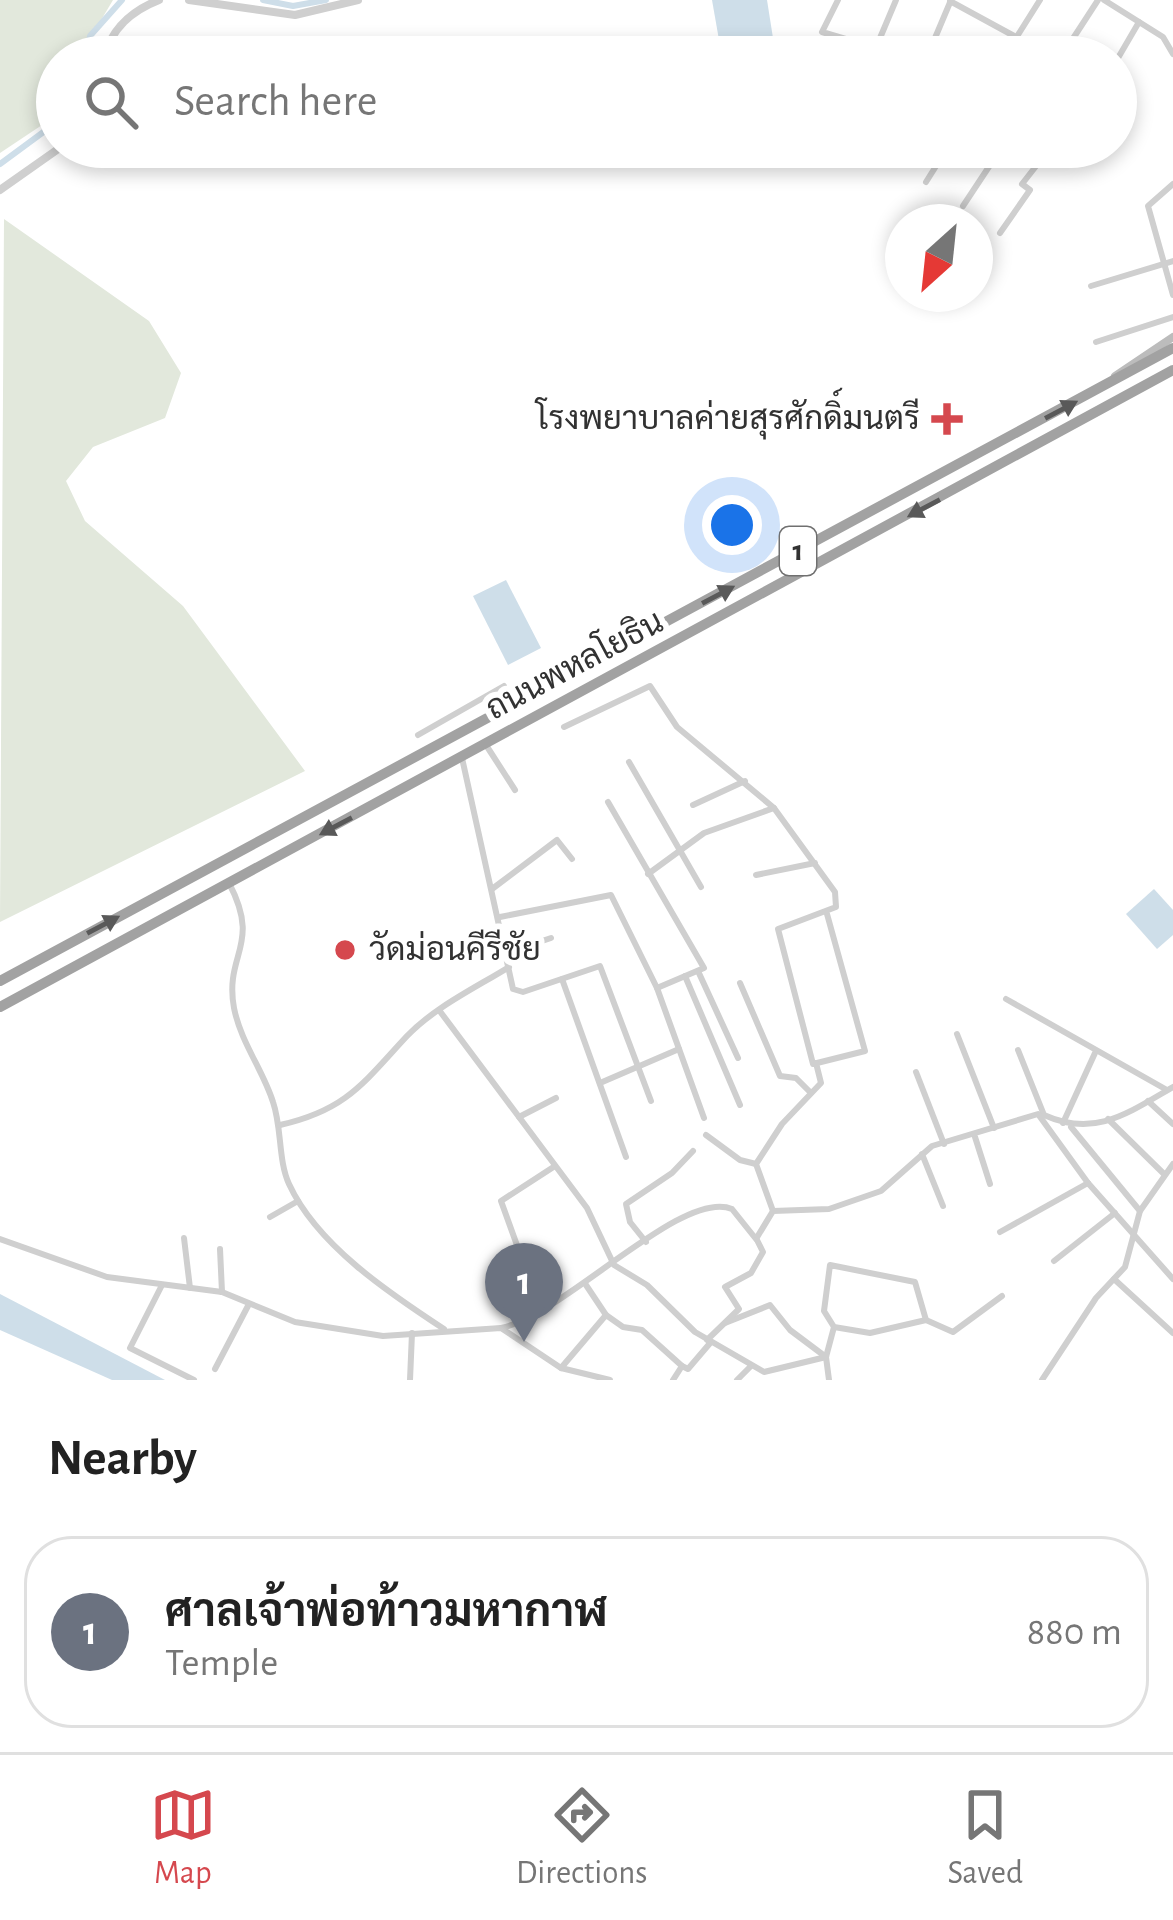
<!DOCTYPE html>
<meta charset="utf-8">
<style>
body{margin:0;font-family:"Alegreya Sans",Sarabun,sans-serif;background:#f6f6f6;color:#222}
.compass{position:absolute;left:885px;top:204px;width:108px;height:108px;border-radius:50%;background:#fff;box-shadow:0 6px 18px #0003;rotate:207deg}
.you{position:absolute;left:732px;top:525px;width:42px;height:42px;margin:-30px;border:9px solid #fff;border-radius:50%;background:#1a73e8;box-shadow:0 0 0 18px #1a73e833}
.badge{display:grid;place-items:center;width:78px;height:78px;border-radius:50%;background:#d5484e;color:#fff;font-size:39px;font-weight:700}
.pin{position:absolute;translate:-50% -99px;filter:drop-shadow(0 3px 6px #0008)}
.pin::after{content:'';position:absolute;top:63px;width:42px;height:36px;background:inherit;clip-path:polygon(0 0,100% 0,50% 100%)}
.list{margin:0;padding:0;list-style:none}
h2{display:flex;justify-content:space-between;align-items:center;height:156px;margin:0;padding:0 48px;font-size:51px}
h2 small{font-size:39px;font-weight:400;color:#767676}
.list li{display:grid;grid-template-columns:78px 1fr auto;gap:36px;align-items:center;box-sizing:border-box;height:192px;margin:0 24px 24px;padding:0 24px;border:3px solid #e0e0e0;border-radius:48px}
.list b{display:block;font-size:45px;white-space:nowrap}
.list p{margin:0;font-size:39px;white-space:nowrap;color:#767676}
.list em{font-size:39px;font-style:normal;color:#767676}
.icon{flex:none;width:66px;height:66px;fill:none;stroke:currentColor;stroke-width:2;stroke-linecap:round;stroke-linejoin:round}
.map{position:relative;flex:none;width:1173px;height:1380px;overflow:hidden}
.search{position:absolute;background:#fff;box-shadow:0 6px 18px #0003;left:36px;right:36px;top:36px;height:132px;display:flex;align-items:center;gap:30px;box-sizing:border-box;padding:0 42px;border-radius:66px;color:#767676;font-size:45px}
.sheet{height:372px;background:#fff}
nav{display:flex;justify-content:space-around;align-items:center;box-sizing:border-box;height:168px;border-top:3px solid #e0e0e0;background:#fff;font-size:33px;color:#767676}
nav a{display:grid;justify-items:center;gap:6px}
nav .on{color:#d5484e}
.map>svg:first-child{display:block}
.green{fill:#e2e8dc}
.water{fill:#cedee9}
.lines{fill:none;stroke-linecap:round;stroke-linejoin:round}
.canal{stroke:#cedee9;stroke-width:6}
.minor{stroke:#cfcfcf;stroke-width:6}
.tertiary{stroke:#cfcfcf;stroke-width:8}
.secondary{stroke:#bcbcbc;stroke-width:8}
.trunk{stroke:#a2a2a2;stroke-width:10}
.oneway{fill:#595959}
.poi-dot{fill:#d5484e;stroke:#fff;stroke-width:4.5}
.labels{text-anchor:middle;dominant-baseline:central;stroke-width:12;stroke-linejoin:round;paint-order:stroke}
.shield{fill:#fff;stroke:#707070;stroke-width:3}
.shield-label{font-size:30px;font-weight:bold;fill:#323232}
.poi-label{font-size:33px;fill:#323232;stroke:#fff;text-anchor:end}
.street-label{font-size:33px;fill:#323232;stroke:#fff}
</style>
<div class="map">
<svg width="1173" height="1380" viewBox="0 0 1173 1380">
<rect width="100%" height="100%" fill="#fff"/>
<g class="green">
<path d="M 0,0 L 113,0 L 79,57 L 57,57 L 57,115 L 0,153 Z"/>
<path d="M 4,219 L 149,321 L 181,373 L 165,418 L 93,447 L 66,481 L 85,521 L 183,606 L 305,771 L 0,922 Z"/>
</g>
<g class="water">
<path d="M 712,0 L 767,0 L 776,57 L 722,57 Z"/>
<path d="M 506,580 L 541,648 L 508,665 L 473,596 Z"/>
<path d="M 1154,889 L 1173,910 L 1173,935 L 1157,949 L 1126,914 Z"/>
<path d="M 0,1294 L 165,1380 L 112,1380 L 0,1330 Z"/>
</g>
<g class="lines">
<g class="canal">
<path d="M 263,0 L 293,6 L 326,0"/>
<path d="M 87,57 L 90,36 L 122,0"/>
<path d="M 0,164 L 57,122"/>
</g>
<g class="minor">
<path d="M 838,0 L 822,32 L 876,48"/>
<path d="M 1104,0 L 1163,37 L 1173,54"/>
<path d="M 950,1 L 1016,37"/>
<path d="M 872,57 L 896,0"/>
<path d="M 927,57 L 951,0"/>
<path d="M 1004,57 L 1040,0"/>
<path d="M 1061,57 L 1098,0"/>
<path d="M 1116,76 L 1118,58 L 1139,22"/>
<path d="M 926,182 L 948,147"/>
<path d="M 1173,184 L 1148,206 L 1173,295"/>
<path d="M 963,206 L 1002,147"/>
<path d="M 1000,233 L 1030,190 L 1022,184 L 1051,147"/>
<path d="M 1091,286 L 1173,261"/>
<path d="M 1096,342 L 1173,317"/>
<path d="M 564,727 L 650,686 L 677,727 L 774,808 L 835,892 L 836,907 L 778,929 L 813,1064 L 865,1051 L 827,914"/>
<path d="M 418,735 L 504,686"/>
<path d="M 486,745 L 515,790"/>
<path d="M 462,758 L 513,989 L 523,992 L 600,966 L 651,1101"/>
<path d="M 629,762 L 701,887"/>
<path d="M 608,802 L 704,968 L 657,988"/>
<path d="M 693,805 L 745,781"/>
<path d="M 648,874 L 704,833 L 774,808"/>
<path d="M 756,875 L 815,863"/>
<path d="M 229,883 C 262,946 224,953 234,1008 C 241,1043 263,1070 273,1102 C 282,1128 278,1160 289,1184 C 317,1245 389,1293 444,1329"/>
<path d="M 492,889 L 557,840 L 572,859"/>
<path d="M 500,917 L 611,895 L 657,988 L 704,1118"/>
<path d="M 506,953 L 551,938"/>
<path d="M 698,971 L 738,1058"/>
<path d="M 685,976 L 740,1105"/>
<path d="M 562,979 L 626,1157"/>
<path d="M 740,983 L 780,1076 L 796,1078 L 811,1093"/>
<path d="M 1006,999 L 1167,1090"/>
<path d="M 439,1010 L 587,1208 L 614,1265 L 647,1285 L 695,1332 L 764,1372 L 826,1357"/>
<path d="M 957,1034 L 994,1128"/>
<path d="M 1018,1050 L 1044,1115 C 1095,1138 1128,1113 1173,1087"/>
<path d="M 916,1072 L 944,1144"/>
<path d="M 600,1083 L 679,1049"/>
<path d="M 1148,1101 L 1173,1124"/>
<path d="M 519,1117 L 556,1098"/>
<path d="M 1108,1119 L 1164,1174"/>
<path d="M 1063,1123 L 1095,1053"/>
<path d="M 280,1125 C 347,1110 364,1082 407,1036 C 435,1007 475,988 509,967"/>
<path d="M 1071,1127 L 1140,1211"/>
<path d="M 706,1135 L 740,1160 L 756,1164"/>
<path d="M 975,1137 L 990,1184"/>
<path d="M 922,1154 L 943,1206"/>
<path d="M 773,1211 L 756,1164 L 782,1124 L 821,1083 L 816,1063"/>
<path d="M 270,1217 L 298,1201"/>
<path d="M 1000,1232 L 1088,1183"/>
<path d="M 184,1238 L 190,1288"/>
<path d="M 0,1239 L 107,1277 L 222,1292 L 295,1322 L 383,1336 L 501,1328 L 561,1368 L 610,1380"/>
<path d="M 646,1242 L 630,1222 L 626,1204 L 672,1173 L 693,1151"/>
<path d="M 518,1248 L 501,1201 L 555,1166"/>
<path d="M 220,1249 L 222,1292"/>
<path d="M 1054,1261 L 1115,1213"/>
<path d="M 1114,1279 L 1173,1333"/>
<path d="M 162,1285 L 130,1348 L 194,1380"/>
<path d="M 586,1285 L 606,1315"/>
<path d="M 926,1320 L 953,1332 L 1002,1296"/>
<path d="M 725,1323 L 770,1305 L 790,1330 L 826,1357"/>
<path d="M 501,1328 C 563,1316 682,1188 732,1209 L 756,1239 L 773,1211 L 829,1209 L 881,1191 L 932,1146 L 1038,1114 L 1088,1183 L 1173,1279"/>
<path d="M 707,1340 L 739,1309 L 725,1287 L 751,1273 L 763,1252 L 757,1240"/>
<path d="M 682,1366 L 688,1369 L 711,1342"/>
<path d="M 561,1368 L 606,1315 L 623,1327 L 642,1330 L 682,1366 L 673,1380"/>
<path d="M 215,1369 L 249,1304"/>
<path d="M 410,1380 L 412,1333"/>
<path d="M 737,1380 L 751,1366"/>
<path d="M 829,1380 L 826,1357 L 834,1327 L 824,1311 L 830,1265 L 915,1282 L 926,1320 L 870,1333 L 834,1327"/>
<path d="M 1042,1380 L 1096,1298 L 1125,1267 L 1140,1211 L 1173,1164"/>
</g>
<g class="tertiary">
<path d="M 189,0 L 295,15 L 358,0"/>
<path d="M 104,57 C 112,28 131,11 159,0"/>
<path d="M 0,190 L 61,147"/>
</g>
<path class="secondary" d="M 1115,376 L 1173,337"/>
<g class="trunk">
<path d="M 0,981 L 1173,348"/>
<path d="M 0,1007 L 1173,370"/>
</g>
</g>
<defs><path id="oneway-solid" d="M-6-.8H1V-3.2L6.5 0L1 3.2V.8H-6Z" transform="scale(3)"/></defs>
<g class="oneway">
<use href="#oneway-solid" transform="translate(1061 410) rotate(-28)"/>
<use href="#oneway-solid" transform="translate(924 508) rotate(152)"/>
<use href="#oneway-solid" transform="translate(718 595) rotate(-28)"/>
<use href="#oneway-solid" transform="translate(336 826) rotate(152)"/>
<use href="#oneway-solid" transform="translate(103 925) rotate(-28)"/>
</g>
<g class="poi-dot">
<path d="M941 401h12v12h12v12h-12v12h-12v-12h-12v-12h12z"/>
<circle cx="345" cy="950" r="12"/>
</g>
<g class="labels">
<rect class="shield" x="780" y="527" width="36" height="48" rx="9"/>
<g class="shield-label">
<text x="798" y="551">1</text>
</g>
<g class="poi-label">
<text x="920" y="419">โรงพยาบาลค่ายสุรศักดิ์มนตรี</text>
<text x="369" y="950" text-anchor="start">วัดม่อนคีรีชัย</text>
</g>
<g class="street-label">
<text transform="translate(575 666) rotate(-28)">ถนนพหลโยธิน</text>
</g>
</g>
</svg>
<svg class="compass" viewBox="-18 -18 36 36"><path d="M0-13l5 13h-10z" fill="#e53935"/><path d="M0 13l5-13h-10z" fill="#767676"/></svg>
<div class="you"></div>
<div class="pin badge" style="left:524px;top:1342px;background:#6b7280">1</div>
<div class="search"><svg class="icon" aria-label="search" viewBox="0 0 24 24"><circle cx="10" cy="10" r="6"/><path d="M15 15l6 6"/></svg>Search here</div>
</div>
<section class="sheet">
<h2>Nearby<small></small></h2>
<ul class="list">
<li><span class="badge" style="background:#6b7280">1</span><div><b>ศาลเจ้าพ่อท้าวมหากาฬ</b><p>Temple</p></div><em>880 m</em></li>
</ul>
</section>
<nav>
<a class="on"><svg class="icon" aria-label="map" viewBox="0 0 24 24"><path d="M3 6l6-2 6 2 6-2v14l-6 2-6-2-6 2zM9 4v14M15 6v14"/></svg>Map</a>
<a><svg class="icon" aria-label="directions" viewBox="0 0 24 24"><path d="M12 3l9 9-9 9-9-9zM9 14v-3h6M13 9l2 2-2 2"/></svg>Directions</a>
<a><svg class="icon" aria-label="saved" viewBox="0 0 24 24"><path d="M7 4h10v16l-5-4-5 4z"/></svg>Saved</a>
</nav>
